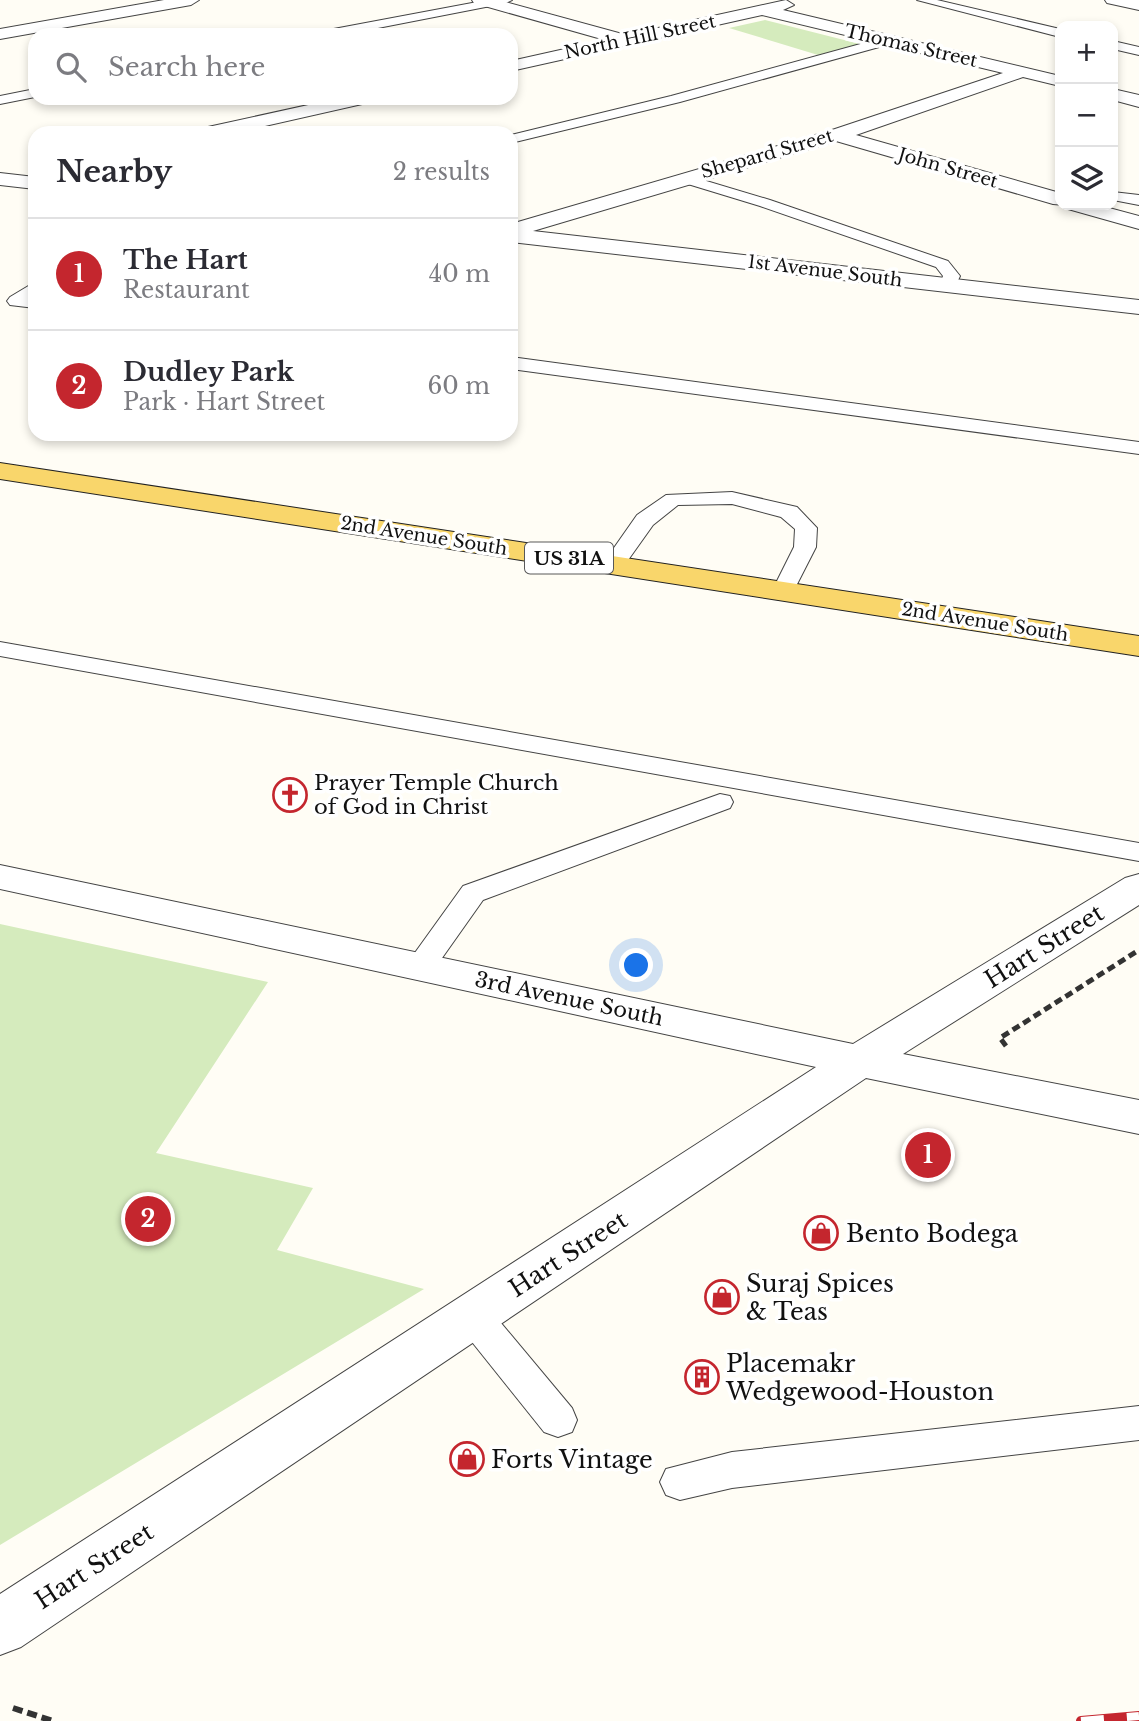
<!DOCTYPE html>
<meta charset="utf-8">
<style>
body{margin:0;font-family:"Libre Baskerville",serif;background:#f2f2f3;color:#2b2b33}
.controls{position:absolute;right:21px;top:21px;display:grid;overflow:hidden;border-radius:14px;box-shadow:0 4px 10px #0003}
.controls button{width:63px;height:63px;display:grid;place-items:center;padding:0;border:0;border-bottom:2px solid #e1e1e2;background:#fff;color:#2b2b33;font:35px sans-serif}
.you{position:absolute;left:637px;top:966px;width:24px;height:24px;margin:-18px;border:5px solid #fff;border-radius:50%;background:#1a73e8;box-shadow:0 0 0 10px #1a73e833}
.badge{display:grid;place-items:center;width:46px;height:46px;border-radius:50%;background:#c4262e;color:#fff;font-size:23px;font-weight:700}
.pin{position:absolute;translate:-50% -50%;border:4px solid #fff;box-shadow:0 2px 7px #0006}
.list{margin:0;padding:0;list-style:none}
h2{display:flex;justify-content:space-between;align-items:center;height:91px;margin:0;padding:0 28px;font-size:30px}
h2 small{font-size:23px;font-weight:400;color:#7c7c81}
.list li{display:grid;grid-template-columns:46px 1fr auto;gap:21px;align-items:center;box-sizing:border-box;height:112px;padding:0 28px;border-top:2px solid #e1e1e2}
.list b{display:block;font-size:26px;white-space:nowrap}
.list p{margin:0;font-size:23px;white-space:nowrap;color:#7c7c81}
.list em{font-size:23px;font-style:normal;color:#7c7c81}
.icon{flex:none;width:38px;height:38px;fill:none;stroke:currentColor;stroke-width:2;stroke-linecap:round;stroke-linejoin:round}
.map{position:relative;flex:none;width:1139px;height:1721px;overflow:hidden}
.search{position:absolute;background:#fff;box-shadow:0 4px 10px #0003;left:28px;top:28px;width:490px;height:77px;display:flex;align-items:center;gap:18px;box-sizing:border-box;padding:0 24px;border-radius:21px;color:#7c7c81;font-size:26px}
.panel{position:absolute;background:#fff;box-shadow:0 4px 10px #0003;left:28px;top:126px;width:490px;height:315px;border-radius:21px}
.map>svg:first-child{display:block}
.green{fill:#d5ebbd}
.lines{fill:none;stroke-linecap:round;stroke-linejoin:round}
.service-casing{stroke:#444;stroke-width:2}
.minor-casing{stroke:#444;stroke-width:2}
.primary-casing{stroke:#222;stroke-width:2}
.path-far1{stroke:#333;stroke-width:5;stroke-dasharray:8 4.5;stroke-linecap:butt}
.path{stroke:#333;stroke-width:6;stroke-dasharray:10 5;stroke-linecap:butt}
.service{fill:#fff;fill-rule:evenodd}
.minor{fill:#fff;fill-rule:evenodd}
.primary{fill:#f9d66b;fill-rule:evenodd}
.rail-casing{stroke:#c4262e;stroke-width:10}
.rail{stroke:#fff;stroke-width:8;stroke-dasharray:23;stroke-linecap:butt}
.labels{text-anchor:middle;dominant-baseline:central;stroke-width:7;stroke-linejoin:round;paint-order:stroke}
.far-street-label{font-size:18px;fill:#111;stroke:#fff}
.shield{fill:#fff;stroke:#585858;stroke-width:2}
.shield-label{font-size:19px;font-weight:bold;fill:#111}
.poi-label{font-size:21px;fill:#111;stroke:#fff;text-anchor:start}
.street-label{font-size:21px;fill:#111;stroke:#fff}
.near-street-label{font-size:24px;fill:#111;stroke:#fff}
.near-poi-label{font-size:24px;fill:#111;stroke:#fff;text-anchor:start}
</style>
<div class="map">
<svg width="1139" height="1721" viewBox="0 0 1139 1721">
<rect width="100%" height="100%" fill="#fffdf5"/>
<g class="green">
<path d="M 765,20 L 860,44 L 818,55 L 729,28 Z"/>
<path d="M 0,924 L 268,982 L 156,1153 L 313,1188 L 277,1250 L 424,1289 L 0,1545 Z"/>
</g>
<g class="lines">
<g class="service-casing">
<g id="service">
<path d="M 488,0 L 512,0 L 506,3 L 342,35 L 317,35 L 323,31 Z"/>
<path d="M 917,0 L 937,0 L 1060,29 L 1060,37 Z"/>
<path d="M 886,37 L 892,41 L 890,44 L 680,102 L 511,143 L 511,135 L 671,96 Z"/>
<path d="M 1113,41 L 1139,47 L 1139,55 L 1113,49 Z"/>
<path d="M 35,89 L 35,97 L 0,104 L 0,96 Z"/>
<path d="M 683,174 L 770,200 L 948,261 L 960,276 L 954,289 L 942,289 L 940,285 L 943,276 L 936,267 L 760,206 L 678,181 L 676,178 Z"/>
<path d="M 1113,192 L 1139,195 L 1139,205 L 1113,200 Z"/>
<path d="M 35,282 L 35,295 L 32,297 L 35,298 L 35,308 L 10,305 L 7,301 L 10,297 Z"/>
<path d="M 511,357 L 1139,442 L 1139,454 L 511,369 Z"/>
<path d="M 732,492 L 797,507 L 817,528 L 816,547 L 791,596 L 775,596 L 772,591 L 794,547 L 795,529 L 781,517 L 732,504 L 678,505 L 653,525 L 621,570 L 605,570 L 602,565 L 637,515 L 666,495 Z"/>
<path d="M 0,642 L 1139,843 L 1139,861 L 0,656 Z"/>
<path d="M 720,794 L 730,796 L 733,802 L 730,808 L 483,900 L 430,975 L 419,978 L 408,975 L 404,968 L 463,886 Z"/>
<path d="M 473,1301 L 486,1305 L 572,1408 L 577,1420 L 572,1432 L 558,1437 L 544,1432 L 460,1327 L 455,1316 L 460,1305 Z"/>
<path d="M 1139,1406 L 1139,1440 L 732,1488 L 680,1500 L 666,1495 L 660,1482 L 666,1469 L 732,1452 Z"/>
</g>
</g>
<g class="minor-casing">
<g id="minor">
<path d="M 164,0 L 199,0 L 191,5 L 0,39 L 0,29 Z"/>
<path d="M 472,0 L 498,0 L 626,35 L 786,0 L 794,5 L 783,10 L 1060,76 L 1060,86 L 1023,77 L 856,135 L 1060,193 L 1060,205 L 1098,205 L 1139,216 L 1139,229 L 1068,209 L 1065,205 L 1053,204 L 836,141 L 533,231 L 1139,300 L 1139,314 L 511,242 L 511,224 L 829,131 L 1003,73 L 762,15 L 511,71 L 511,61 L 605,40 L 474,3 Z"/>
<path d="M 1105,0 L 1139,0 L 1139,10 L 1107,3 Z"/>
<path d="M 1113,89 L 1139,95 L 1139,107 L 1113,100 Z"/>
<path d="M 340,98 L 374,98 L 371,102 L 234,133 L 198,133 L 208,127 Z"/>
<path d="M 0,173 L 35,177 L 35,189 L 0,185 Z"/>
<path d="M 0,865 L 853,1044 L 1125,878 L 1139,874 L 1139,905 L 903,1054 L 1139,1100 L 1139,1134 L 866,1078 L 21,1647 L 0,1655 L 0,1594 L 816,1067 L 0,889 Z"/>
</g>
</g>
<g class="primary-casing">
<path id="primary" d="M 0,463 L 1139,636 L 1139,656 L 0,479 Z"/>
</g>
<path class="path-far1" d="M 1006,1046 L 1000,1038 L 1139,950"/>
<path class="path" d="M 13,1708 L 53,1721"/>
<use href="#service" class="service"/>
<use href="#minor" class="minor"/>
<use href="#primary" class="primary"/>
<g class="rail-casing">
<path id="rail" d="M 1081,1721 L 1139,1716"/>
</g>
<use href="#rail" class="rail"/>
</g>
<defs>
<g id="church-ring" transform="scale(1.75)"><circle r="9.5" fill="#fff" stroke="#c4262e" stroke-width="1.5"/><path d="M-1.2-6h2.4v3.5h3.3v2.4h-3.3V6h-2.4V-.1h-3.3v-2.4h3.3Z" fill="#c4262e"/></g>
<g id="shop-ring" transform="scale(1.75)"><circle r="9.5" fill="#fff" stroke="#c4262e" stroke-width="1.5"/><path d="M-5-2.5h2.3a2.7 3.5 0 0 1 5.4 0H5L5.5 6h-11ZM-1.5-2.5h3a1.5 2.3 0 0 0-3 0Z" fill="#c4262e"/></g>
<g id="building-ring" transform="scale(1.75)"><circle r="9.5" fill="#fff" stroke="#c4262e" stroke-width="1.5"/><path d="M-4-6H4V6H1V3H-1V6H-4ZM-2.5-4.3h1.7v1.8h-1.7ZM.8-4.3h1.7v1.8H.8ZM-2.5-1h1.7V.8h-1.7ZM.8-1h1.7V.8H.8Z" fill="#c4262e"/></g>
</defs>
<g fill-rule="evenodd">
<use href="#church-ring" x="290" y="795"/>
<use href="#shop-ring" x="821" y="1233"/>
<use href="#shop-ring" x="722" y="1297"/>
<use href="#building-ring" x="702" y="1377"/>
<use href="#shop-ring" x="467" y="1459"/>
</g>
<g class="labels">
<g class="far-street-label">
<text transform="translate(640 37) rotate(-12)">North Hill Street</text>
<text transform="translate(911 46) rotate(13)">Thomas Street</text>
<text transform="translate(767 154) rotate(-16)">Shepard Street</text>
<text transform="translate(948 168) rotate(16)">John Street</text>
<text transform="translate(825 271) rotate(7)">1st Avenue South</text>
<text transform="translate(424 536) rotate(9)">2nd Avenue South</text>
<text transform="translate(985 622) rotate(9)">2nd Avenue South</text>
</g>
<rect class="shield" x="525" y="542.5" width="88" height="31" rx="5"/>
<g class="shield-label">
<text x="569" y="558">US 31A</text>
</g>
<g class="poi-label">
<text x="314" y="783">Prayer Temple Church<tspan x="314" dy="24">of God in Christ</tspan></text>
</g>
<g class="street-label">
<text transform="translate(569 999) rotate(12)">3rd Avenue South</text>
</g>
<g class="near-street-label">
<text transform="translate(1044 946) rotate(-32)">Hart Street</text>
<text transform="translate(568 1254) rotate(-33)">Hart Street</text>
<text transform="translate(94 1566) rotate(-33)">Hart Street</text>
</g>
<g class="near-poi-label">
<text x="846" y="1233">Bento Bodega</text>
<text x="746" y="1283">Suraj Spices<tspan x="746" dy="28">&amp; Teas</tspan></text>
<text x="726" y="1363">Placemakr<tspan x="726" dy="28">Wedgewood-Houston</tspan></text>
<text x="491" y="1459">Forts Vintage</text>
</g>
</g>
</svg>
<div class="controls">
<button>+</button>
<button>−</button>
<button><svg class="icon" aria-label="layers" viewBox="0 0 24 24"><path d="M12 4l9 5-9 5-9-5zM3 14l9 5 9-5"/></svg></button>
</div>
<div class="you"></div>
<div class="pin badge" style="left:928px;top:1155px">1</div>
<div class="pin badge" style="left:148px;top:1219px">2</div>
<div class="search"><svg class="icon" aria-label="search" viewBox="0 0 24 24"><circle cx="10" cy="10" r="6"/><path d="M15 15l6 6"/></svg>Search here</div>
<section class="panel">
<h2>Nearby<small>2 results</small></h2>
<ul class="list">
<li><span class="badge">1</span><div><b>The Hart</b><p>Restaurant</p></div><em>40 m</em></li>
<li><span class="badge">2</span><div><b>Dudley Park</b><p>Park · Hart Street</p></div><em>60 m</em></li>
</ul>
</section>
</div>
